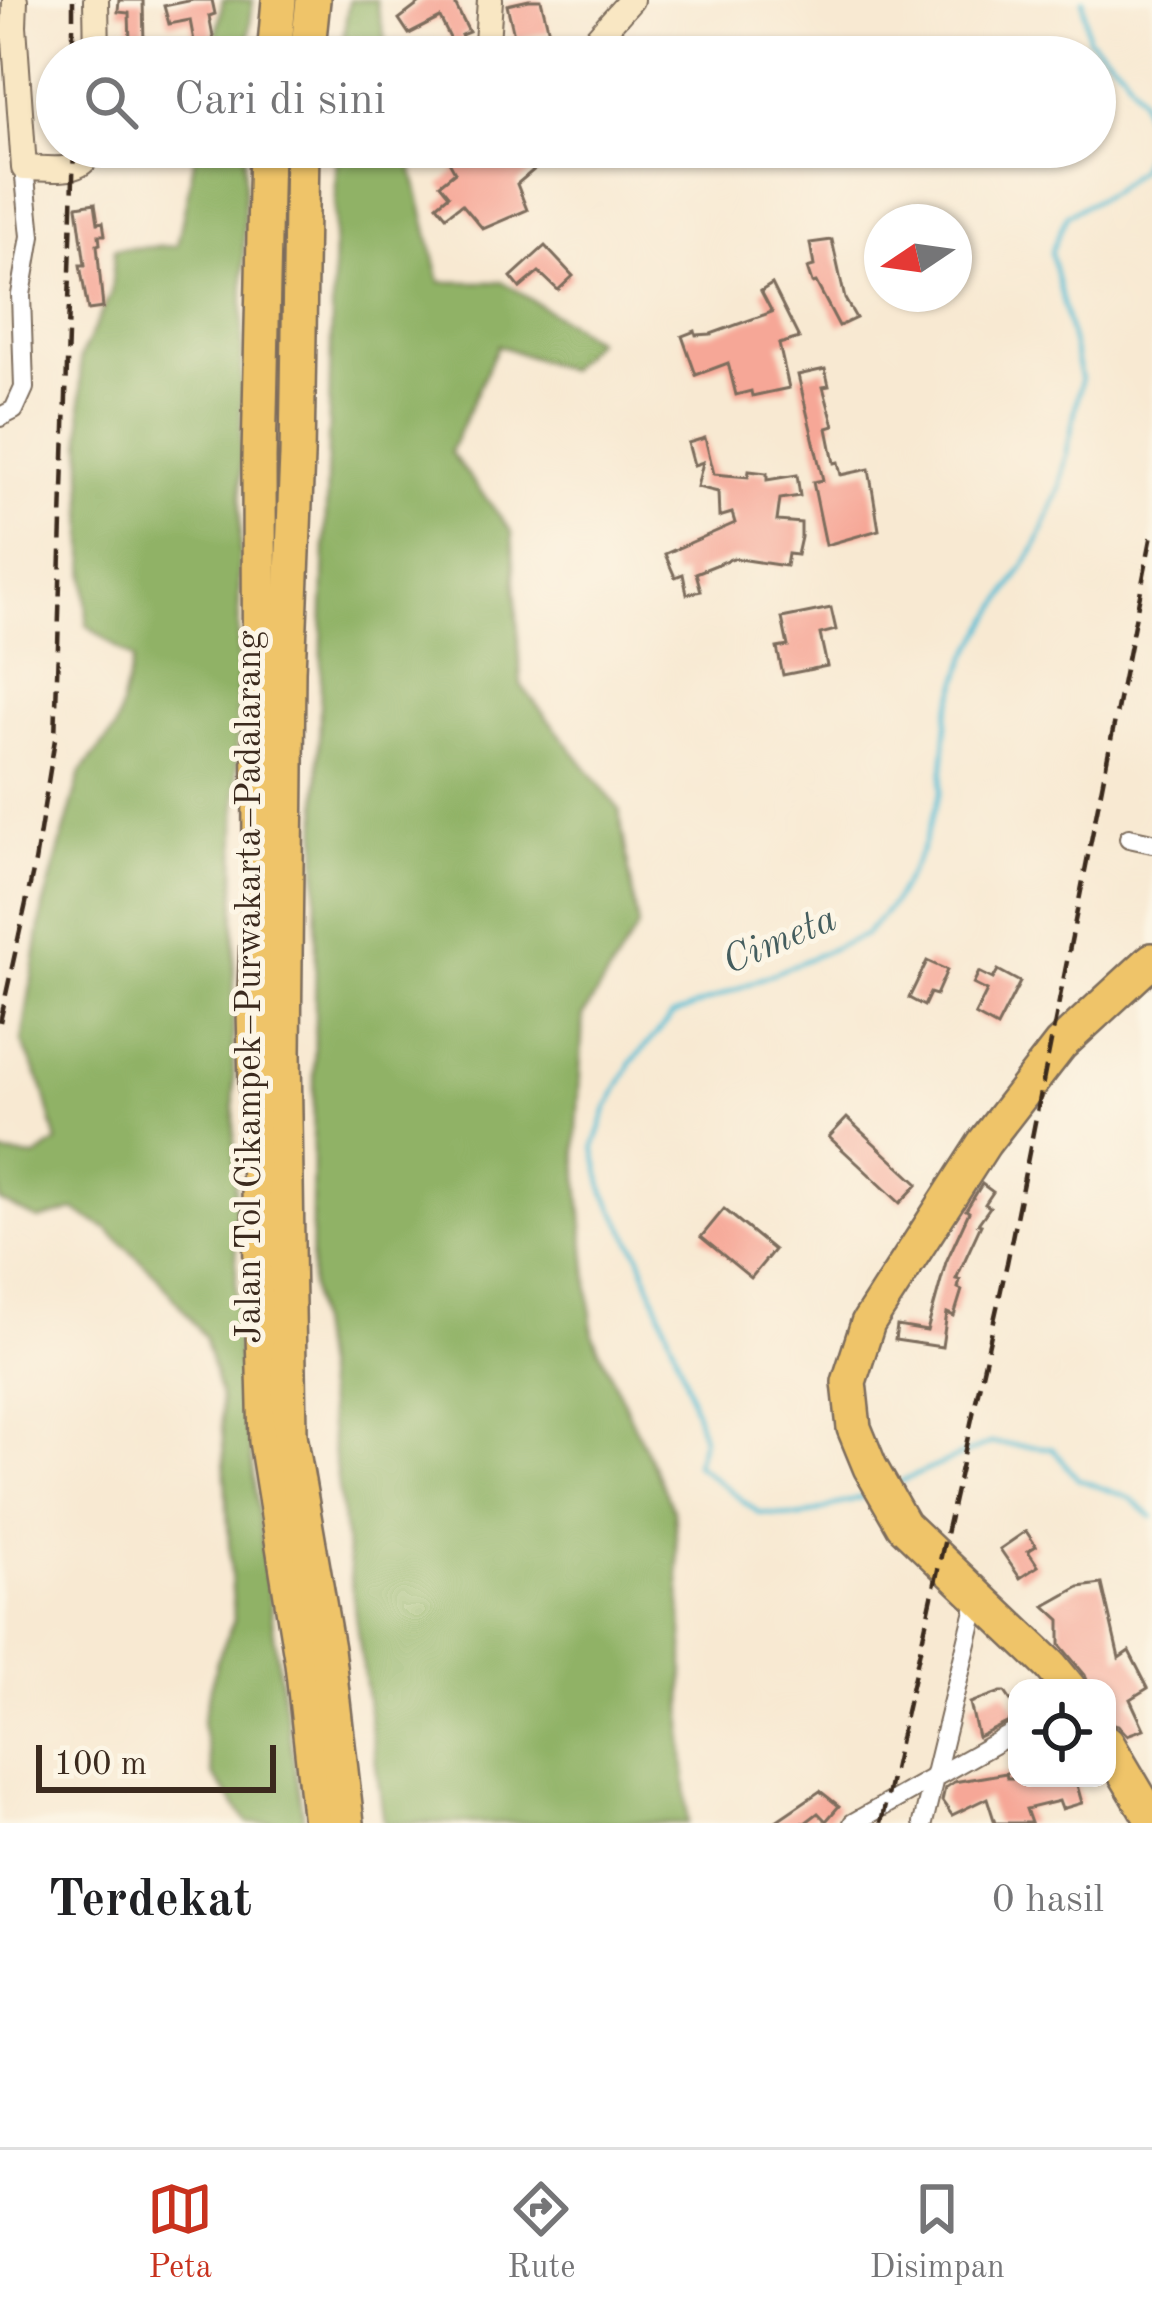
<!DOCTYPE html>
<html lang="id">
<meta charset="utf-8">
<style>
body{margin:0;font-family:"Old Standard TT",serif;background:#f6f6f6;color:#202124}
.controls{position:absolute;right:36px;bottom:36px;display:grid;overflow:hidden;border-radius:24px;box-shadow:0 3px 9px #0004}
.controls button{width:108px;height:108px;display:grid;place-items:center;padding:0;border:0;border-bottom:3px solid #e0e0e0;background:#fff;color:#202124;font:60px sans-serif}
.compass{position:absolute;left:864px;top:204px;width:108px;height:108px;border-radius:50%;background:#fff;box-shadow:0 3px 9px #0004;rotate:257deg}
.scale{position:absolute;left:36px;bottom:30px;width:240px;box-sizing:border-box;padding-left:12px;border:6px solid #3b2a1e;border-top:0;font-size:33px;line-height:42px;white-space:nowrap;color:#3b2a1e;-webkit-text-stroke:9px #fcf5e5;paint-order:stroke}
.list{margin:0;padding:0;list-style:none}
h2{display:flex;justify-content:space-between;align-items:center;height:156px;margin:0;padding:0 48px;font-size:51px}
h2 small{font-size:39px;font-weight:400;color:#757577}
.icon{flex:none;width:66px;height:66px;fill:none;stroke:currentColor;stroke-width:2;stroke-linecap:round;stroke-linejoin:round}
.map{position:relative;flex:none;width:1152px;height:1823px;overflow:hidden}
.search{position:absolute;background:#fff;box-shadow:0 3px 9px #0004;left:36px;right:36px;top:36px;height:132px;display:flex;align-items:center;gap:30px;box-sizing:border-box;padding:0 42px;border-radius:66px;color:#757577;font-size:45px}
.sheet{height:324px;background:#fff}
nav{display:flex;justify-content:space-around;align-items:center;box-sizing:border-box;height:168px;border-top:3px solid #e0e0e0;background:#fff;font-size:33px;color:#757577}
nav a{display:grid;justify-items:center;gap:6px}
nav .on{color:#c8321e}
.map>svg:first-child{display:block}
.forest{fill:#90b266;stroke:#666e42;stroke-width:3}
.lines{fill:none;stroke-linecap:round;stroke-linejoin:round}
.stream{stroke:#56bdd4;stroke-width:4.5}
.building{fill:#f6a797}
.street-casing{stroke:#7d6d5d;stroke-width:22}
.secondary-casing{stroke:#7d6d5d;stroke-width:28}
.highway-casing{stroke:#7d6d5d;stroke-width:38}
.street{stroke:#fff;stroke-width:18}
.secondary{stroke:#f9e7c3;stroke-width:24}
.highway{stroke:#efc469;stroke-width:33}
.rail{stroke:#3b2a1e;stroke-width:4.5;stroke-dasharray:18 9;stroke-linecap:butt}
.labels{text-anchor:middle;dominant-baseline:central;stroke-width:10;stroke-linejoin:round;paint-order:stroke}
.street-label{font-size:36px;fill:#3b2a1e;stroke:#fcf5e5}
.water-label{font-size:39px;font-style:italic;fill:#445d5e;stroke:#fcf5e5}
</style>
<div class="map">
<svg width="1152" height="1823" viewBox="0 0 1152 1823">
<rect width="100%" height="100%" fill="#fcf5e5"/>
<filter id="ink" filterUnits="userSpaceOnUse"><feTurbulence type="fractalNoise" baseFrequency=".00833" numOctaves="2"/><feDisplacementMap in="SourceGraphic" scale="24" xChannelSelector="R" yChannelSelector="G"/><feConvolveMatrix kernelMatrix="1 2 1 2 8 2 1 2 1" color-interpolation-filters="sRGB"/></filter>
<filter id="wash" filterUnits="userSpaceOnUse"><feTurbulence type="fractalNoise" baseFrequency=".004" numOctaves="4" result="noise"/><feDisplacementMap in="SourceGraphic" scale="48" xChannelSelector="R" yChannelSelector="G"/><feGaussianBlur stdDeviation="2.7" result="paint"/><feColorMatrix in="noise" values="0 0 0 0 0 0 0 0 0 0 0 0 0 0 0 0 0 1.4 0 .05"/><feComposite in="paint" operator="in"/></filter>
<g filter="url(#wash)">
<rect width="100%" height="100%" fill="#f8e9d2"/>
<g class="forest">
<path d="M 223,0 L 253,0 L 246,57 L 212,57 Z"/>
<path d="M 349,0 L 376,0 L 389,57 L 340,57 Z"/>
<path d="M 197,147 L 245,147 L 233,1043 L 237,1350 L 279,1672 L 304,1823 L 248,1823 L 213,1775 L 202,1723 L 217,1661 L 234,1620 L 220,1395 L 204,1336 L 158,1277 L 107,1229 L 74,1210 L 39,1220 L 0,1201 L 0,1154 L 36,1157 L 57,1142 L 43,1088 L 22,1042 L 43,908 L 81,772 L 115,730 L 133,660 L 87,625 L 80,358 L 111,293 L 115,249 L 177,246 Z"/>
<path d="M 337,147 L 407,147 L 440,282 L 503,282 L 595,340 L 567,370 L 498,345 L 450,452 L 512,532 L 521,685 L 619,809 L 638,927 L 583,1016 L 576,1150 L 593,1336 L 674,1511 L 684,1646 L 683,1740 L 688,1823 L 384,1823 L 311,1287 L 319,743 Z"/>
</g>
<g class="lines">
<g class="stream">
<path d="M 893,1485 L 990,1443 L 1052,1448 L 1078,1479 L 1132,1499 L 1152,1517"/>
<path d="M 871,1494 L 800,1517 L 759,1513 L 695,1464 L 703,1438 L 685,1377 L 639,1254 L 604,1192 L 594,1147 L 607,1109 L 631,1063 L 672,1016 L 865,935 L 893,903 L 921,852 L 941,791 L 948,713 L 967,657 L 1036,547 L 1060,488 L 1081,380 L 1051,252 L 1067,215 L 1109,193 L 1139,169 L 1151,139 L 1141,98 L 1122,69 L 1088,38 L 1083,0"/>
</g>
</g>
<g id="blocks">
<g class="building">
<path d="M 119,0 L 143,0 L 144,43 L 130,43 L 129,13 L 118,12 Z"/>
<path d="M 193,0 L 212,0 L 215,14 L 209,16 L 217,57 L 197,57 L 190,20 L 169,24 L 164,6 Z"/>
<path d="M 424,0 L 453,0 L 469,32 L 461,35 L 470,57 L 417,57 L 451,40 L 440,18 L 409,34 L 399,19 Z"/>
<path d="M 529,0 L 541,0 L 549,32 L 515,39 L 507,5 Z"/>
<path d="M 441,147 L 561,147 L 517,184 L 527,210 L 483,229 L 462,204 L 446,216 L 437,205 L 449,195 L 440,184 L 455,172 Z"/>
<path d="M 95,203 L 98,223 L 103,222 L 105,235 L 99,235 L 100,244 L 97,245 L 103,308 L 88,310 L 80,265 L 85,265 L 77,206 Z"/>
<path d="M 832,240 L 845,299 L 856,318 L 839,326 L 816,282 L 812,283 L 807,268 L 814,266 L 810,243 Z"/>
<path d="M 545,246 L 573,276 L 558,290 L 539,272 L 520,288 L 511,277 Z"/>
<path d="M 772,284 L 799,338 L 779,344 L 789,388 L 752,396 L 751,391 L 736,395 L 728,363 L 696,375 L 682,336 L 695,331 L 696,335 L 711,334 L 772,312 L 761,291 Z"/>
<path d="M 825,369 L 829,386 L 823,387 L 834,426 L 827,428 L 834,463 L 838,462 L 841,475 L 869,469 L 879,530 L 826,545 L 813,482 L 823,480 L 798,375 Z"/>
<path d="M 705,438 L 714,474 L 748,477 L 749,471 L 767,473 L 767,480 L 797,475 L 800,496 L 780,499 L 777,521 L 801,523 L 801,537 L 797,555 L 788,554 L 786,566 L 733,558 L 696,573 L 701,591 L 687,594 L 683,574 L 675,577 L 665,554 L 735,523 L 732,513 L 719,517 L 718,492 L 697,487 L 703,462 L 694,465 L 688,443 Z"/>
<path d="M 831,608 L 836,630 L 820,634 L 827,666 L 783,675 L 777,648 L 788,646 L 782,618 Z"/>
<path d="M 927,961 L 947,970 L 936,995 L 930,993 L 924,1006 L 909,998 Z"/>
<path d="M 998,970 L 1020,982 L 997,1027 L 975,1015 L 987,991 L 973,984 L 979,972 L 993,979 Z"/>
<path d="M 847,1118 L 918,1184 L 900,1203 L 829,1137 Z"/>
<path d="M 982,1184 L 993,1192 L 985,1204 L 990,1207 L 978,1224 L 981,1225 L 956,1279 L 960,1280 L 958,1288 L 962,1290 L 954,1316 L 947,1313 L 942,1347 L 895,1340 L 897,1326 L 927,1331 L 946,1262 L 969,1212 L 966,1210 Z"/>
<path d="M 724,1209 L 774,1250 L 751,1278 L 701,1237 Z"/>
<path d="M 1026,1531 L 1036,1546 L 1028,1551 L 1038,1566 L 1020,1578 L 1000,1549 Z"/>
<path d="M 1102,1584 L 1119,1658 L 1129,1651 L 1148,1688 L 1130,1699 L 1144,1729 L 1127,1735 L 1118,1725 L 1107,1722 L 1107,1688 L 1090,1688 L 1085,1675 L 1060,1645 L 1060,1620 L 1045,1606 L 1079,1587 Z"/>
<path d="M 1001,1692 L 1005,1692 L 1017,1710 L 1017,1718 L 978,1737 L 970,1703 Z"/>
<path d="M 1006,1773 L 1007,1778 L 1075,1778 L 1082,1803 L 1062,1809 L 1059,1801 L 1026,1809 L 1031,1823 L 995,1823 L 987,1798 L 952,1815 L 942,1801 L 945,1788 L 954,1782 Z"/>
<path d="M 820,1791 L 839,1806 L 826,1821 L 818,1813 L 805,1823 L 773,1823 Z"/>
</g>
</g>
</g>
<g filter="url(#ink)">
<use href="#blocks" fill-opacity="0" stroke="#7d6d5d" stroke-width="3"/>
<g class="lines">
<g class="street-casing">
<g id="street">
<path d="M 0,417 L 14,410 L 24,388 L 21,295 L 31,236 L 24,168"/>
<path d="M 1129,838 L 1152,843"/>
<path d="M 853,1823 L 1017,1731"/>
<path d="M 923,1823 L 978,1598"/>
</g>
</g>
<g class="secondary-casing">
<g id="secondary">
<path d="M 15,0 L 14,26 L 24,168 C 51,168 83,177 92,147"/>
<path d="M 96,0 L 97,57"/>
<path d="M 486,57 L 490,0"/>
<path d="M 580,57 L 631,0"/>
</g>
</g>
<g class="highway-casing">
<g id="highway">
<path d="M 274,57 L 279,0"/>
<path d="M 307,57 L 313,0"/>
<path d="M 266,147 L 259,458 L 260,868 L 254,1011 L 266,1441 L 302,1663 L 320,1823"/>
<path d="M 302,147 L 297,456 L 288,671 L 284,1054 L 290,1435 L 327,1649 L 347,1823"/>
<path d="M 1069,1688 L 1051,1666 L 903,1525 L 870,1467 L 854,1428 L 849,1382 L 868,1323 L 984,1143 L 1060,1045 L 1152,960"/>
<path d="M 1107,1743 L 1152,1819"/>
</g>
</g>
<use href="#street" class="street"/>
<use href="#secondary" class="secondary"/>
<use href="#highway" class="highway"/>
<g class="rail">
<path d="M 73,0 L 73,57"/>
<path d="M 0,1022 L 35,862 L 55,739 L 74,147"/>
<path d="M 881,1823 L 1007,1263 L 1152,534"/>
</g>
</g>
</g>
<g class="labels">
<g class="street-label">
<text transform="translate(251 987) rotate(-90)">Jalan Tol Cikampek–Purwakarta–Padalarang</text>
</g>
<g class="water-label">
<text transform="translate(780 941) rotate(-23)">Cimeta</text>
</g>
</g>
</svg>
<div class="controls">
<button><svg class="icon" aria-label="locate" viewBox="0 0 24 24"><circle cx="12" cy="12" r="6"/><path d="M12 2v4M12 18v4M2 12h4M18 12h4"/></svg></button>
</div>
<svg class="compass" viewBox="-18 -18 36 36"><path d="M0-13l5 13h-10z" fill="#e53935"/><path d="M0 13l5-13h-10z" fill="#757577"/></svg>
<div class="scale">100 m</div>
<div class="search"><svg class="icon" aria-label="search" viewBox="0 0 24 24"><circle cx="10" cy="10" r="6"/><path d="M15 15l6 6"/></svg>Cari di sini</div>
</div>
<section class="sheet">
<h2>Terdekat<small>0 hasil</small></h2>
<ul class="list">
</ul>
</section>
<nav>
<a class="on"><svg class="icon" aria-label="map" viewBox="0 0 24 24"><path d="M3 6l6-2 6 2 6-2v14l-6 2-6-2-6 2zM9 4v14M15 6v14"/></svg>Peta</a>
<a><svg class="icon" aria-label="directions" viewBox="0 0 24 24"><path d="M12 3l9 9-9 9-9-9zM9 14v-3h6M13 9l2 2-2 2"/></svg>Rute</a>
<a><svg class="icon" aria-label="saved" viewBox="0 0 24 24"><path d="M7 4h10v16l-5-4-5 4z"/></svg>Disimpan</a>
</nav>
